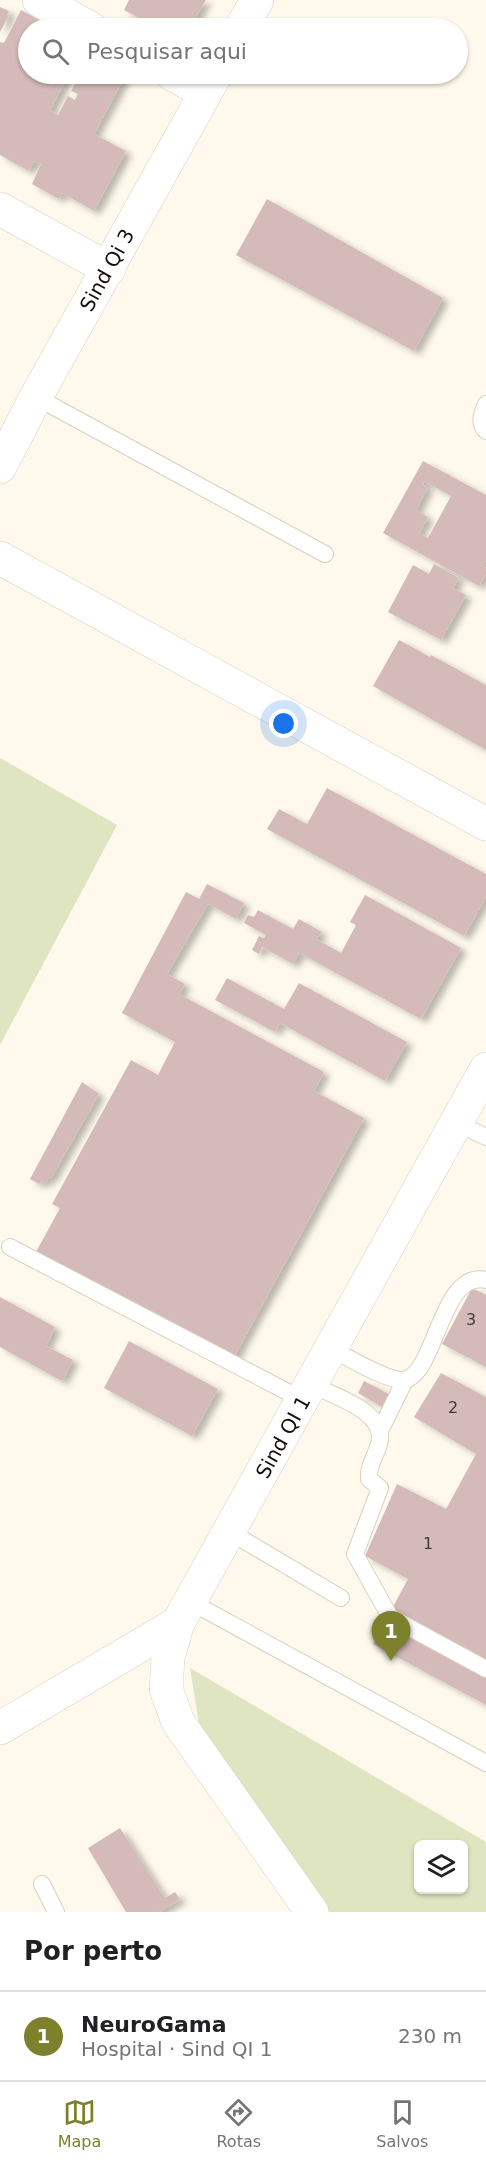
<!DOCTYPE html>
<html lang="pt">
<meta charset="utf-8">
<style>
body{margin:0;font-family:"DejaVu Sans",sans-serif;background:#f2f2f2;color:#202124}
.controls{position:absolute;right:18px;bottom:18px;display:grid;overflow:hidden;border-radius:9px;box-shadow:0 2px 4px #0004}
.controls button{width:54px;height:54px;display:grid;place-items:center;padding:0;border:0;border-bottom:2px solid #e0e0e0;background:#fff;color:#202124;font:30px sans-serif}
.you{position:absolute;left:284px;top:724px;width:21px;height:21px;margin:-15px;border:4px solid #fff;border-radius:50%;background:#1a73e8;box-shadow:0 0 0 9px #1a73e833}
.badge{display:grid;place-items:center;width:39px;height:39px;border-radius:50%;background:#7e812b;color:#fff;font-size:20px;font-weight:700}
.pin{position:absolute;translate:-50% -50px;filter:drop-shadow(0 2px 3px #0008)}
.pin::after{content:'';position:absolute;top:32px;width:21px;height:18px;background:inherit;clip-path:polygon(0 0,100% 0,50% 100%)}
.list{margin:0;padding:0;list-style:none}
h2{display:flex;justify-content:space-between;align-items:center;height:78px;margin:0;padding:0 24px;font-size:26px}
h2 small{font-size:20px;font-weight:400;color:#757577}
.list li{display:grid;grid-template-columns:39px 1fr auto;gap:18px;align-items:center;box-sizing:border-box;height:90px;padding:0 24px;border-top:2px solid #e0e0e0}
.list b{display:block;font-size:22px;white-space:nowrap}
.list p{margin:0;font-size:20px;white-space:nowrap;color:#757577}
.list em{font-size:20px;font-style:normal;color:#757577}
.icon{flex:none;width:33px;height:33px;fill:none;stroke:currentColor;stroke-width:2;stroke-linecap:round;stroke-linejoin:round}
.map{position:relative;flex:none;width:486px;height:1912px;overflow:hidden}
.search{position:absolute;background:#fff;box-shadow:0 2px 4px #0004;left:18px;right:18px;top:18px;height:66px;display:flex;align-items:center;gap:15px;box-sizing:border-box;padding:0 21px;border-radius:33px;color:#757577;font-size:22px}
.sheet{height:168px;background:#fff}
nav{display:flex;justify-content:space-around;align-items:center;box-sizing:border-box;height:84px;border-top:2px solid #e0e0e0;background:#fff;font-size:16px;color:#757577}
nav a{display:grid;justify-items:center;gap:3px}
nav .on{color:#7e812b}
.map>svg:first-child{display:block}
.green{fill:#dfe5c0;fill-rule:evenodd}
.building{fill:#d4bab9;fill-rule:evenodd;filter:url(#shadow)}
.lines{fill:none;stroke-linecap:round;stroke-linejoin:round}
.lane-casing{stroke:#d9d1bc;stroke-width:18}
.street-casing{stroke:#d9d1bc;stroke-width:34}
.lane{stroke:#fff;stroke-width:16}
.street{stroke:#fff;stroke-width:33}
.labels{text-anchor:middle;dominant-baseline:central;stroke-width:5;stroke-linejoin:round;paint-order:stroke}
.number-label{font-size:16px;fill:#423a34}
.street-label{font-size:20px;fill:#121008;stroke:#fff}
</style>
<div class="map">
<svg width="486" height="1912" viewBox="0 0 486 1912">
<defs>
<filter id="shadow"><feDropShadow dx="6" dy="4" stdDeviation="3" flood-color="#0004"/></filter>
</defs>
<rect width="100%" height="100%" fill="#fef9ec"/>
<g class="green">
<path d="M 0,758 L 117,825 L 0,1045 Z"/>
<path d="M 190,1668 L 486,1842 L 486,1912 L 325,1912 L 201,1737 ZM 418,1844 L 464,1844 L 464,1890 L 418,1890 Z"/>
</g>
<g class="building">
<path d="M 129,0 L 206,0 L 189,28 L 158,28 L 124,10 Z"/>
<path d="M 0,7 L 9,11 L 7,15 L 9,15 L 0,32 Z"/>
<path d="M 21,10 L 54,28 L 28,28 L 28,74 L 69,74 L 50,110 L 58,115 L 68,96 L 75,100 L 78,94 L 71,91 L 80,74 L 116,74 L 124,78 L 94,134 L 126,151 L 94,211 L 62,193 L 59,199 L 32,184 L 41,164 L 34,161 L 29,171 L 0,155 L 0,42 L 3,43 L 5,41 Z"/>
<path d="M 267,199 L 443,298 L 414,351 L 236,255 Z"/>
<path d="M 423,461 L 486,495 L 486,560 L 483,566 L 486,568 L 486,574 L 479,586 L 383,533 ZM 424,481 L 451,496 L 428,538 L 419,533 L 428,517 L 416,510 L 428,487 L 422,484 Z"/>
<path d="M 434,564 L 459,578 L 453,588 L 466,595 L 441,640 L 388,612 L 413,565 L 429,574 Z"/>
<path d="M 399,640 L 430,657 L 431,655 L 486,685 L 486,750 L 373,686 Z"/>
<path d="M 327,788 L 486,874 L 486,897 L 464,936 L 267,829 L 279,809 L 307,824 Z"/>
<path d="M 207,884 L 244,903 L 236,919 L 208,904 L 167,974 L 185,984 L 179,994 L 324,1072 L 314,1091 L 364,1118 L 233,1359 L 36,1252 L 60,1208 L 52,1204 L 131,1060 L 158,1075 L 175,1042 L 122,1013 L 186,892 L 199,899 Z"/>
<path d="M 365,895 L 461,948 L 421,1019 L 299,953 L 293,964 L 262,947 L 259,954 L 252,950 L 259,936 L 264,938 L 266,935 L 244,923 L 248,915 L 254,917 L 258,910 L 293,929 L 299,919 L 322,932 L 316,939 L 341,953 L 356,925 L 350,922 Z"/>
<path d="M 227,978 L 284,1009 L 299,983 L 407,1042 L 385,1081 L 280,1023 L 275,1032 L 215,1000 Z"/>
<path d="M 82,1082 L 99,1094 L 51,1178 L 49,1177 L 46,1183 L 42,1181 L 39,1184 L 30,1179 Z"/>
<path d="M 472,1288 L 486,1295 L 486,1367 L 442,1344 Z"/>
<path d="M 0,1297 L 55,1327 L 46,1346 L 73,1360 L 62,1381 L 0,1347 Z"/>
<path d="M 129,1341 L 218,1389 L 192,1436 L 104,1388 Z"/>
<path d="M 441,1373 L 486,1397 L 486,1705 L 373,1644 L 408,1579 L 365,1556 L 397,1484 L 446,1509 L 476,1454 L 414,1417 Z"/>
<path d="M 364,1381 L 391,1395 L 384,1408 L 358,1393 Z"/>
<path d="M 120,1828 L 165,1898 L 175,1892 L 180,1899 L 159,1912 L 126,1912 L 88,1848 Z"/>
</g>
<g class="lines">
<g class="lane-casing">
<g id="lane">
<path d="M 36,397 L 325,554"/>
<path d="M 486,404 C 482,414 478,422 486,431"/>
<path d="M 457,1123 L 486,1137"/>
<path d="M 10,1247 L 303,1400"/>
<path d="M 332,1349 C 347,1357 387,1381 403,1380 C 436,1377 440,1269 486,1280"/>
<path d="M 312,1385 C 334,1396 388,1412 379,1444 C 375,1458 368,1465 369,1479 L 380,1488 L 355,1554 L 390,1617 L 486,1669"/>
<path d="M 381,1429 L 405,1380"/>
<path d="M 230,1532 L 341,1598"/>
<path d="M 191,1602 L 486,1763"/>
<path d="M 42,1884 L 56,1912"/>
</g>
</g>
<g class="street-casing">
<g id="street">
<path d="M 39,0 L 90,28"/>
<path d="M 241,28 L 257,0"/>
<path d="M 172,74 L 205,92"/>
<path d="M 0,209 L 109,269"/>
<path d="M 0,467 L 36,397 L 216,74"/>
<path d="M 0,558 L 486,824"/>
<path d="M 178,1623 L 168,1657 L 166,1689 L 178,1722 L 312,1912"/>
<path d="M 0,1728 L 178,1623 L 486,1069"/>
</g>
</g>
<use href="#lane" class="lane"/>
<use href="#street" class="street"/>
</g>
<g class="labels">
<g class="number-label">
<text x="471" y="1319">3</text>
<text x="453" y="1407">2</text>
<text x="428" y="1543">1</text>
</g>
<g class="street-label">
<text transform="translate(107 270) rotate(-61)">Sind Qi 3</text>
<text transform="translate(283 1437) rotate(-61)">Sind QI 1</text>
</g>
</g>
</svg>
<div class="controls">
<button><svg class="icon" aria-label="layers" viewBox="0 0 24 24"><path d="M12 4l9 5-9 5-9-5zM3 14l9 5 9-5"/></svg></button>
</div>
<div class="you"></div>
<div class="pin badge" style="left:391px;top:1661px">1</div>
<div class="search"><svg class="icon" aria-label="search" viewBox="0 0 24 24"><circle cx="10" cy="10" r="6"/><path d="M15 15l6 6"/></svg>Pesquisar aqui</div>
</div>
<section class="sheet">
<h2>Por perto<small></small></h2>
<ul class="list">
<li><span class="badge">1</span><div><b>NeuroGama</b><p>Hospital · Sind QI 1</p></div><em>230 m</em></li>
</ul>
</section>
<nav>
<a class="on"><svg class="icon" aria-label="map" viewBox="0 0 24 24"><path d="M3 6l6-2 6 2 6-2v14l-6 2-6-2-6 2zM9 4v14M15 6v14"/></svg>Mapa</a>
<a><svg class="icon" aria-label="directions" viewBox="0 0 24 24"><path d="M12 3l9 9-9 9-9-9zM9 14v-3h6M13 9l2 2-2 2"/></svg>Rotas</a>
<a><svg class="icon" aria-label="saved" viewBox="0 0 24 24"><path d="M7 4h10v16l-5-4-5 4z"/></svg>Salvos</a>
</nav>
